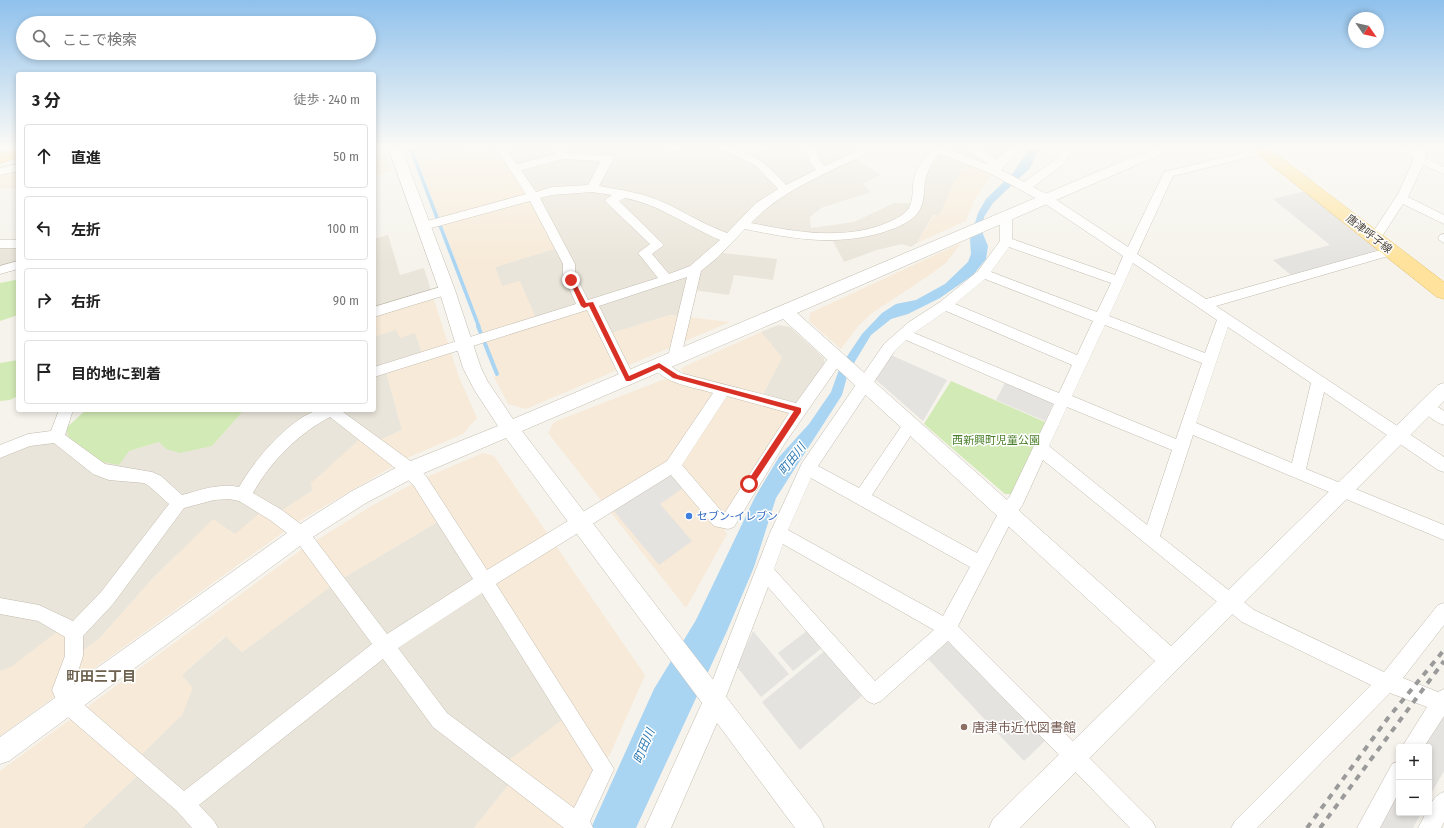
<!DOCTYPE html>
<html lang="ja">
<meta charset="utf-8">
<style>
body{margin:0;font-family:"Fira Sans Condensed","Noto Sans JP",sans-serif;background:#f2f2f2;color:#222}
.controls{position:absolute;right:12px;bottom:12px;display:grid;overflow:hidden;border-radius:4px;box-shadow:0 2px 6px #0003}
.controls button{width:36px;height:36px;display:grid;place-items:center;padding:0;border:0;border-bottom:1px solid #e0e0e0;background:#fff;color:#222;font:20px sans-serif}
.compass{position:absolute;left:1348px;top:12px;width:36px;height:36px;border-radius:50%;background:#fff;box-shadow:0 2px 6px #0003;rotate:124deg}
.stop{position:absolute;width:12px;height:12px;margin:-9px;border:3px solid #d93025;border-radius:50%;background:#fff}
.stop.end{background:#d93025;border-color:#fff;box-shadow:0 1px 4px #0008}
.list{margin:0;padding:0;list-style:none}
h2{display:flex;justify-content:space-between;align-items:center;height:52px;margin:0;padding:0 16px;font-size:17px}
h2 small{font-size:13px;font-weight:400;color:#767676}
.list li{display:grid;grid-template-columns:26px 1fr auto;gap:12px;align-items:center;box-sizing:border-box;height:64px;margin:0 8px 8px;padding:0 8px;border:1px solid #e0e0e0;border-radius:4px}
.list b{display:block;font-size:15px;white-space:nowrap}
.list em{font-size:13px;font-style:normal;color:#767676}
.icon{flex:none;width:22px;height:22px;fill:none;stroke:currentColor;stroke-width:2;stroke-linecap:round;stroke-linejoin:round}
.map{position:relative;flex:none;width:1444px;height:828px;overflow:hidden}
.search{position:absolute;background:#fff;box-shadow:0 2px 6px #0003;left:16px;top:16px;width:360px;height:44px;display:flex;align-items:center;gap:10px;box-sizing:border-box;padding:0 14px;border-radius:22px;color:#767676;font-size:15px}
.panel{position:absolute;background:#fff;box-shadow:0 2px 6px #0003;left:16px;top:72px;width:360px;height:340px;border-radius:4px}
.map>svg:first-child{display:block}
.residential{fill:#eae5da}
.commercial{fill:#f7ead8}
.green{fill:#d2eab5}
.parking{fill:#e5e3e0}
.water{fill:#a9d4f2}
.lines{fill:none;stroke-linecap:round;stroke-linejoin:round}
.stream-far1{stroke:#a9d4f2;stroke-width:3.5}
.stream{stroke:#a9d4f2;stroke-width:4}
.minor-casing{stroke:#c2bbae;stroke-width:1}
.tertiary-casing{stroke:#c2bbae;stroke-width:1}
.primary-casing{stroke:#e6c16a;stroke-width:1}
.trunk-casing{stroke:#e0a43c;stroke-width:1}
.minor{fill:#fff;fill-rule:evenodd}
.tertiary{fill:#fff;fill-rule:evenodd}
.primary{fill:#ffe39c;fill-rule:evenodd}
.trunk{fill:#ffd985;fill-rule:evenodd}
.rail{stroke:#9a9a9a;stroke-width:4;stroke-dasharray:6 6;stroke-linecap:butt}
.route{fill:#d93025}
.shop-dot{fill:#3f7fe0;stroke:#fff;stroke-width:1.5}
.education-dot{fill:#8d6e63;stroke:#fff;stroke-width:1.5}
.labels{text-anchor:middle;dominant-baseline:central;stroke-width:3;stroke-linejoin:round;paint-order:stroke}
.street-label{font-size:11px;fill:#4b4439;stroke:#fff}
.park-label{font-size:11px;fill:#4a7f2a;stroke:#fff}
.shop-label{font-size:11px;fill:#366cbe;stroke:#fff;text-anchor:start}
.water-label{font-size:12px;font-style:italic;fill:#2e7ab2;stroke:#fff}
.near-education-label{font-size:13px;fill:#785e54;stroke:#fff;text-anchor:start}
.near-neighbourhood-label{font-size:14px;font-weight:bold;fill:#6e6250;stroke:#fff}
</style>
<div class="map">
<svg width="1444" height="828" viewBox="0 0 1444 828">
<rect width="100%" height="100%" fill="#f6f3ec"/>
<g class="residential">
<path d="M 412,147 L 475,147 L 418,161 Z"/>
<path d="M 495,147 L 666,147 L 664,150 L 669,153 L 689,147 L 729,147 L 748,155 L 766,147 L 881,147 L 857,159 L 881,175 L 862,184 L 871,192 L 821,208 L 810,217 L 811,228 L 854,222 L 894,203 L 912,203 L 934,148 L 930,147 L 965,147 L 982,158 L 979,168 L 967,163 L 955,181 L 939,216 L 933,215 L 917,243 L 911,247 L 902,244 L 877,250 L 844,262 L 833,241 L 811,240 L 744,227 L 723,253 L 777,259 L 773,280 L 734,275 L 729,295 L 693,290 L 689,317 L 670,315 L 603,336 L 538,323 L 502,287 L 495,267 L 557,248 L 528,193 Z"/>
<path d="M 979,147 L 1021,147 L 1005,163 Z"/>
<path d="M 388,235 L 400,275 L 424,268 L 433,297 L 374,315 L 374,239 Z"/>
<path d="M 18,241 L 18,268 L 0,272 L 0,242 Z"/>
<path d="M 778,325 L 790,327 L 824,358 L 824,365 L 800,402 L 793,405 L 762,396 L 782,358 L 761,332 Z"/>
<path d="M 397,329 L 415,333 L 425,359 L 386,371 L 402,430 L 371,444 L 312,491 L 278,513 L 268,506 L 235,535 L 155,576 L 100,638 L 69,661 L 11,667 L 0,671 L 0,448 L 66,428 L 129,451 L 159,442 L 166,449 L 212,446 L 244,410 L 374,410 L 374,345 L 376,345 L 376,336 Z"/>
<path d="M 449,515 L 575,710 L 518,773 L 474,828 L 82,828 L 137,776 L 128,769 L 182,675 L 226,636 L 242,652 L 338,581 Z"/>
</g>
<g class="commercial">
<path d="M 374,147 L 383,147 L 391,171 L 374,176 Z"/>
<path d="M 475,147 L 495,147 L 528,193 L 557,248 L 495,267 L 502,286 L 520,281 L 538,323 L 588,309 L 603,336 L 670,315 L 730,322 L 526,409 L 508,404 L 494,377 L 499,375 L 418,161 Z"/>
<path d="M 967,163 L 992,173 L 974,201 L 966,221 L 917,243 L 934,215 L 939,216 L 955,181 Z"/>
<path d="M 18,170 L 18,188 L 0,189 L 0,176 Z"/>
<path d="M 961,243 L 947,262 L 928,276 L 872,313 L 859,325 L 841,349 L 809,321 L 810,313 Z"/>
<path d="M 433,297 L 459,377 L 477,418 L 463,434 L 407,458 L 296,523 L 0,736 L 0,671 L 11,667 L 58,631 L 66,636 L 69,661 L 100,638 L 155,576 L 213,519 L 235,534 L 268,506 L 278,513 L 312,491 L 311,483 L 361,438 L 371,444 L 402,430 L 386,371 L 424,359 L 415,333 L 400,338 L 396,330 L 376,336 L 376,345 L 374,345 L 374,315 Z"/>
<path d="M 761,332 L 782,358 L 762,396 L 683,374 L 681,368 Z"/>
<path d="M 665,379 L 787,409 L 790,414 L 723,527 L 727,534 L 686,608 L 548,433 L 554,422 Z"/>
<path d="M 483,453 L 494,456 L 645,675 L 611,752 L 571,828 L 474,828 L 518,773 L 508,761 L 575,710 L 449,515 L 338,581 L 242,652 L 225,636 L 182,675 L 193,688 L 182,715 L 128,768 L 137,776 L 82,828 L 0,828 L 0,771 L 301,550 L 373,505 L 422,479 Z"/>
</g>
<g class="green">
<path d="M 15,280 L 18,280 L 18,315 L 0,321 L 0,283 Z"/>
<path d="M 18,360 L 18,396 L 10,400 L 0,401 L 0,363 Z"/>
<path d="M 951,381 L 1045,422 L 1011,494 L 1005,494 L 924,424 Z"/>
<path d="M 86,410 L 244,410 L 212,446 L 180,453 L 166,449 L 159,442 L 129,451 L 119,465 L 98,461 L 69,438 L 66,428 Z"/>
</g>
<g class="parking">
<path d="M 1306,191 L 1382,250 L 1291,275 L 1273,260 L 1330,245 L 1273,199 Z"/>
<path d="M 891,355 L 947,380 L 923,421 L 875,379 Z"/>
<path d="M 1006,381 L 1054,402 L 1045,421 L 996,400 Z"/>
<path d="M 672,471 L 686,486 L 660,504 L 692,541 L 659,565 L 613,510 Z"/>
<path d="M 808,630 L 823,647 L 793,671 L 778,653 Z"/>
<path d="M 753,631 L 789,674 L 761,697 L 737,667 Z"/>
<path d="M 949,641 L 1047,739 L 1024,761 L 928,659 Z"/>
<path d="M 827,649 L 865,693 L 800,750 L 762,702 Z"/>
<path d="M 1444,712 L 1444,771 L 1429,797 L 1429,747 L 1422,747 Z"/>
<path d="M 1399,791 L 1399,813 L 1421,813 L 1413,828 L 1380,828 Z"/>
</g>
<path class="water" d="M 1030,147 L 1040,147 L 1030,168 L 993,203 L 984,217 L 983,234 L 988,246 L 986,259 L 973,275 L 940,298 L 908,314 L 891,319 L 871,335 L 848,373 L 842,395 L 776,498 L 754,567 L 727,631 L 636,828 L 591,828 L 654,689 L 696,620 L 755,497 L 779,457 L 809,424 L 831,392 L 840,367 L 862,334 L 882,313 L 896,304 L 916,300 L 945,284 L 968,262 L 971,254 L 970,239 L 978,213 L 986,199 L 1013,173 Z"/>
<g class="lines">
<path class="stream-far1" d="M 410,147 L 479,327"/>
<path class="stream" d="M 478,326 L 497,374"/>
<g class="minor-casing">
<g id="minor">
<path d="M 0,147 L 15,147 L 14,149 L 0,153 Z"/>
<path d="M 495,147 L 505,147 L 517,164 L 556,154 L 552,147 L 562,147 L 566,153 L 612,156 L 614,158 L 599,186 C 621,190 645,193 665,203 C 686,213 705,225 727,233 L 756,203 L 778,189 L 756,166 L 722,149 L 721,147 C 749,147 768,165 786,185 L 816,170 L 810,163 L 805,147 L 815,147 L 821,162 L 825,166 L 865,147 L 878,147 L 877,149 C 834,170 784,188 751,223 C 796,232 845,241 889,222 C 896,219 905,214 909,208 C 914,199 912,187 914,178 C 917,167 925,158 931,149 L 930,147 L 943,147 L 989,165 L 965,147 L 977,147 L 996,160 L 1011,147 L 1022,147 L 1001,170 L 1024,182 L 1055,160 L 1063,147 L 1073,147 L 1064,164 L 1033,187 L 1049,195 L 1128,247 L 1164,172 L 1262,148 L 1266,149 L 1268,151 L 1266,153 L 1173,176 L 1137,254 L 1206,299 L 1391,247 L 1395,248 L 1397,251 L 1395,254 L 1216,306 L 1444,457 L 1444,472 L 1438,470 L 1324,392 L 1306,469 L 1444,525 L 1444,540 L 1193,435 L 1160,536 L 1254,610 L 1384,672 L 1438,605 L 1444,603 L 1444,625 L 1403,678 L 1438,692 L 1444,689 L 1444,716 L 1424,747 L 1402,747 L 1427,707 L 1390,693 L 1257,828 L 1231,828 L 1235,821 L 1371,685 L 1242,622 L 1043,460 L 1022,506 L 1014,516 L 958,626 L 1152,821 L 1156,828 L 1130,828 L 948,641 L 881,701 L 874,704 L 867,701 L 768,587 L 722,707 L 715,710 L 708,707 L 705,700 L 770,533 L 802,463 L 884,344 L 909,322 L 940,302 L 978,271 L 1000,241 L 1000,215 L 1002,212 L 1006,211 L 1012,215 L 1012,239 L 1115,275 L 1123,256 L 1041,201 L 991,174 L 939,153 C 935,159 930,166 927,174 C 922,188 927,203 916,215 C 908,224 893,229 881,233 C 833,246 793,239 745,229 L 718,257 L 701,271 L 680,361 L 675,362 L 670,361 L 668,357 L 687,277 L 599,306 L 635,379 L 633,383 L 628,385 L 623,383 L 587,310 L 374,377 L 374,367 L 576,304 L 563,274 L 563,264 L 530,201 L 424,230 L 418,226 L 420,223 L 526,194 ZM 563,159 L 601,161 L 588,185 L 552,187 L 536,192 L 521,170 ZM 592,192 L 612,195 L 605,200 L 607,203 L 650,244 L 638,253 L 658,278 L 588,300 L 575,274 L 575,264 L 540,198 L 552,195 ZM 625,198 C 659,204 689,227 720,240 L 690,266 L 669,274 L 652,254 L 664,245 L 619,201 ZM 1009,247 L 1111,283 L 1097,312 L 991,272 ZM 1133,263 L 1217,320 L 1205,353 L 1109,316 ZM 985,279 L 1093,321 L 1077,355 L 955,304 ZM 946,311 L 1072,365 L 1059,393 L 914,333 ZM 1105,325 L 1202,363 L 1176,439 L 1072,396 ZM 1228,327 L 1311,383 L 1292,463 L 1196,423 ZM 906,340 L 1054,404 L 1010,496 L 1002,506 L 977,553 L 872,495 L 915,429 L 918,425 L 915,421 L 910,419 L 905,421 L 859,488 L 818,466 L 894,352 ZM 1067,407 L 1172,450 L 1147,525 L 1049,446 ZM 811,478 L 970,567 L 943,616 L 788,530 ZM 783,544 L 934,630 L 875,681 L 774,569 Z"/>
<path d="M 1392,147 L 1405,147 L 1416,151 L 1417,147 L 1427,147 L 1426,158 L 1444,167 L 1444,174 L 1423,165 L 1408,197 L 1444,215 L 1444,224 L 1403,204 L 1379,241 L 1375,242 L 1369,238 L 1398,194 L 1414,158 L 1393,149 Z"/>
<path d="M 18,164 L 18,171 L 0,175 L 0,168 Z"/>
<path d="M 1444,234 L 1444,243 L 1438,239 L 1440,235 Z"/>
<rect x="0" y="240" width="18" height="8"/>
<path d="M 18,261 L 18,269 L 0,274 L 0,266 Z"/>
<path d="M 447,285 L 452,287 L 454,290 L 452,293 L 374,317 L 374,307 Z"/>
<path d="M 837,352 L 842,353 L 844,357 L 842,361 L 785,443 L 734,527 L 728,529 L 714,526 L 671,475 L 496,584 L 614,769 L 590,821 L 593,828 L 564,828 L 433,727 L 383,659 L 199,805 L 214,821 L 218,828 L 192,828 L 177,811 L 61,711 L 52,690 L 65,656 L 65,637 L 38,621 L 0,614 L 0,598 L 39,605 L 73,621 L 101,592 L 169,504 L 149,486 L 144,483 L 109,480 L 93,474 L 54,443 L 30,446 L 0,458 L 0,445 L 28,434 L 51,431 L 59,410 L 73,410 L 65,435 L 105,464 L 152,472 L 161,476 L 182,495 C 201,490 219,483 239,487 C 254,461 286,422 315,411 C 323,408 335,410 343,410 L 343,412 L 416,465 L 426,476 L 487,570 L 667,461 L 713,393 C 694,387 663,384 652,365 L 654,361 C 666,357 673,371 684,374 C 721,384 759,393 796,403 L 832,353 ZM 727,396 L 789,413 L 724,514 L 682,465 ZM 330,417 L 404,475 L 414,486 L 473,579 L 387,634 L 307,529 L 282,510 L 253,493 C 271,461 298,434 330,417 ZM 229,499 L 239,501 L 270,520 L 295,539 L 372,644 L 184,791 L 75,697 L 72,690 L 83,656 L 83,636 L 113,604 L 184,508 L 214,500 ZM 482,593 L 593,770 L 574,808 L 447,713 L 398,648 Z"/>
<path d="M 1427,400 L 1444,411 L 1444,425 C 1435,422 1424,414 1420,406 L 1422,402 Z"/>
<path d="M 1399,761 L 1399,792 L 1380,828 L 1357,828 L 1392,764 Z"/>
<path d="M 1444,792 L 1444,822 L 1441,828 L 1418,828 L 1426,813 L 1429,813 C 1429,803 1435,795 1444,792 Z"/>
</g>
</g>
<g class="tertiary-casing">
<path id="tertiary" d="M 388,147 L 401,147 L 455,290 L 481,368 L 488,382 L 513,419 L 1156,147 L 1172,147 L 1171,150 L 797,313 L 1171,646 L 1438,385 L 1444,383 L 1444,401 L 1020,828 L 989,828 L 993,819 L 1155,661 L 783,319 L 522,431 L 820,819 L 824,828 L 795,828 L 717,723 L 671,828 L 645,828 L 702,703 L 506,438 L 417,476 L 366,503 L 308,540 L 9,761 L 0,764 L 0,737 L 294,528 L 352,491 L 403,464 L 498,426 L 475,391 L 463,368 L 439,290 Z"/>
</g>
<g class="primary-casing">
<path id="primary" d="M 1249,147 L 1267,147 L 1444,282 L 1444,299 L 1437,297 Z"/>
</g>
<g class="trunk-casing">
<path id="trunk" d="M 18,147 L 18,157 L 0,163 L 0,153 Z"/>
</g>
<use href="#minor" class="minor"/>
<use href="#tertiary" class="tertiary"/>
<use href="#primary" class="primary"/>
<use href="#trunk" class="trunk"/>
<g class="rail">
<path d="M 1307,828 L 1388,718 L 1444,650"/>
<path d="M 1320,828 L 1444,661"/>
</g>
</g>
<linearGradient id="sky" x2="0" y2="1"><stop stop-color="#8fc1ec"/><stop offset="0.56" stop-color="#fbfaf6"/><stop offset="1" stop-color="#fbfaf6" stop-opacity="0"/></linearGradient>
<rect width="1444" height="262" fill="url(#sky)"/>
<path class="route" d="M 571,278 L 574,280 L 586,303 L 593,302 L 629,376 L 659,363 L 678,375 L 801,408 L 801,412 L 752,486 L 747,486 L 747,482 L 794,411 L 673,378 L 659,368 L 630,381 L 626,381 L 589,306 L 584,308 L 581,306 L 569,280 Z"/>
<circle class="shop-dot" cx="689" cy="516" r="4"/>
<circle class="education-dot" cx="964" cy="727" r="4"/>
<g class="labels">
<g class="street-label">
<text transform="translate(1369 234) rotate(38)">唐津呼子線</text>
</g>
<g class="park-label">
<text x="996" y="440">西新興町児童公園</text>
</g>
<g class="shop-label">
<text x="697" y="516">セブン-イレブン</text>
</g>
<g class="water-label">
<text transform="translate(792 459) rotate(-52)">町田川</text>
<text transform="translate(644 746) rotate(-67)">町田川</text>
</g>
<g class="near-education-label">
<text x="972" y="727">唐津市近代図書館</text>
</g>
<g class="near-neighbourhood-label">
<text x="101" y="676">町田三丁目</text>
</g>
</g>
</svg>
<div class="controls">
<button>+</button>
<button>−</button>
</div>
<svg class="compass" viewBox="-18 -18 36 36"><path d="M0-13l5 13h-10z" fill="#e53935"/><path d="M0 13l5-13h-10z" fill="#767676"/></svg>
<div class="stop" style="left:749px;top:484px"></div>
<div class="stop end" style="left:571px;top:280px"></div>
<div class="search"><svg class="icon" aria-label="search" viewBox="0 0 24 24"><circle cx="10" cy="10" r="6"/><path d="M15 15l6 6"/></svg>ここで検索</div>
<section class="panel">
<h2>3 分<small>徒歩 · 240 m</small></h2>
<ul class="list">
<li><svg class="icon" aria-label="ahead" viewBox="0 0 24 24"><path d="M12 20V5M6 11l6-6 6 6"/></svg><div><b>直進</b></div><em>50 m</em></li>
<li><svg class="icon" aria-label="left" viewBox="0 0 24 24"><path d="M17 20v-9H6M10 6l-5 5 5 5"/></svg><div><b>左折</b></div><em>100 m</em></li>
<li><svg class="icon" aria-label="right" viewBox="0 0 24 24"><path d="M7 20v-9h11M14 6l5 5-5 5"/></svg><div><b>右折</b></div><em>90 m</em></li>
<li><svg class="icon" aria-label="arrive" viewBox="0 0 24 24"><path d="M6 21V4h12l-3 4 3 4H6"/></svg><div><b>目的地に到着</b></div></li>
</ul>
</section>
</div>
